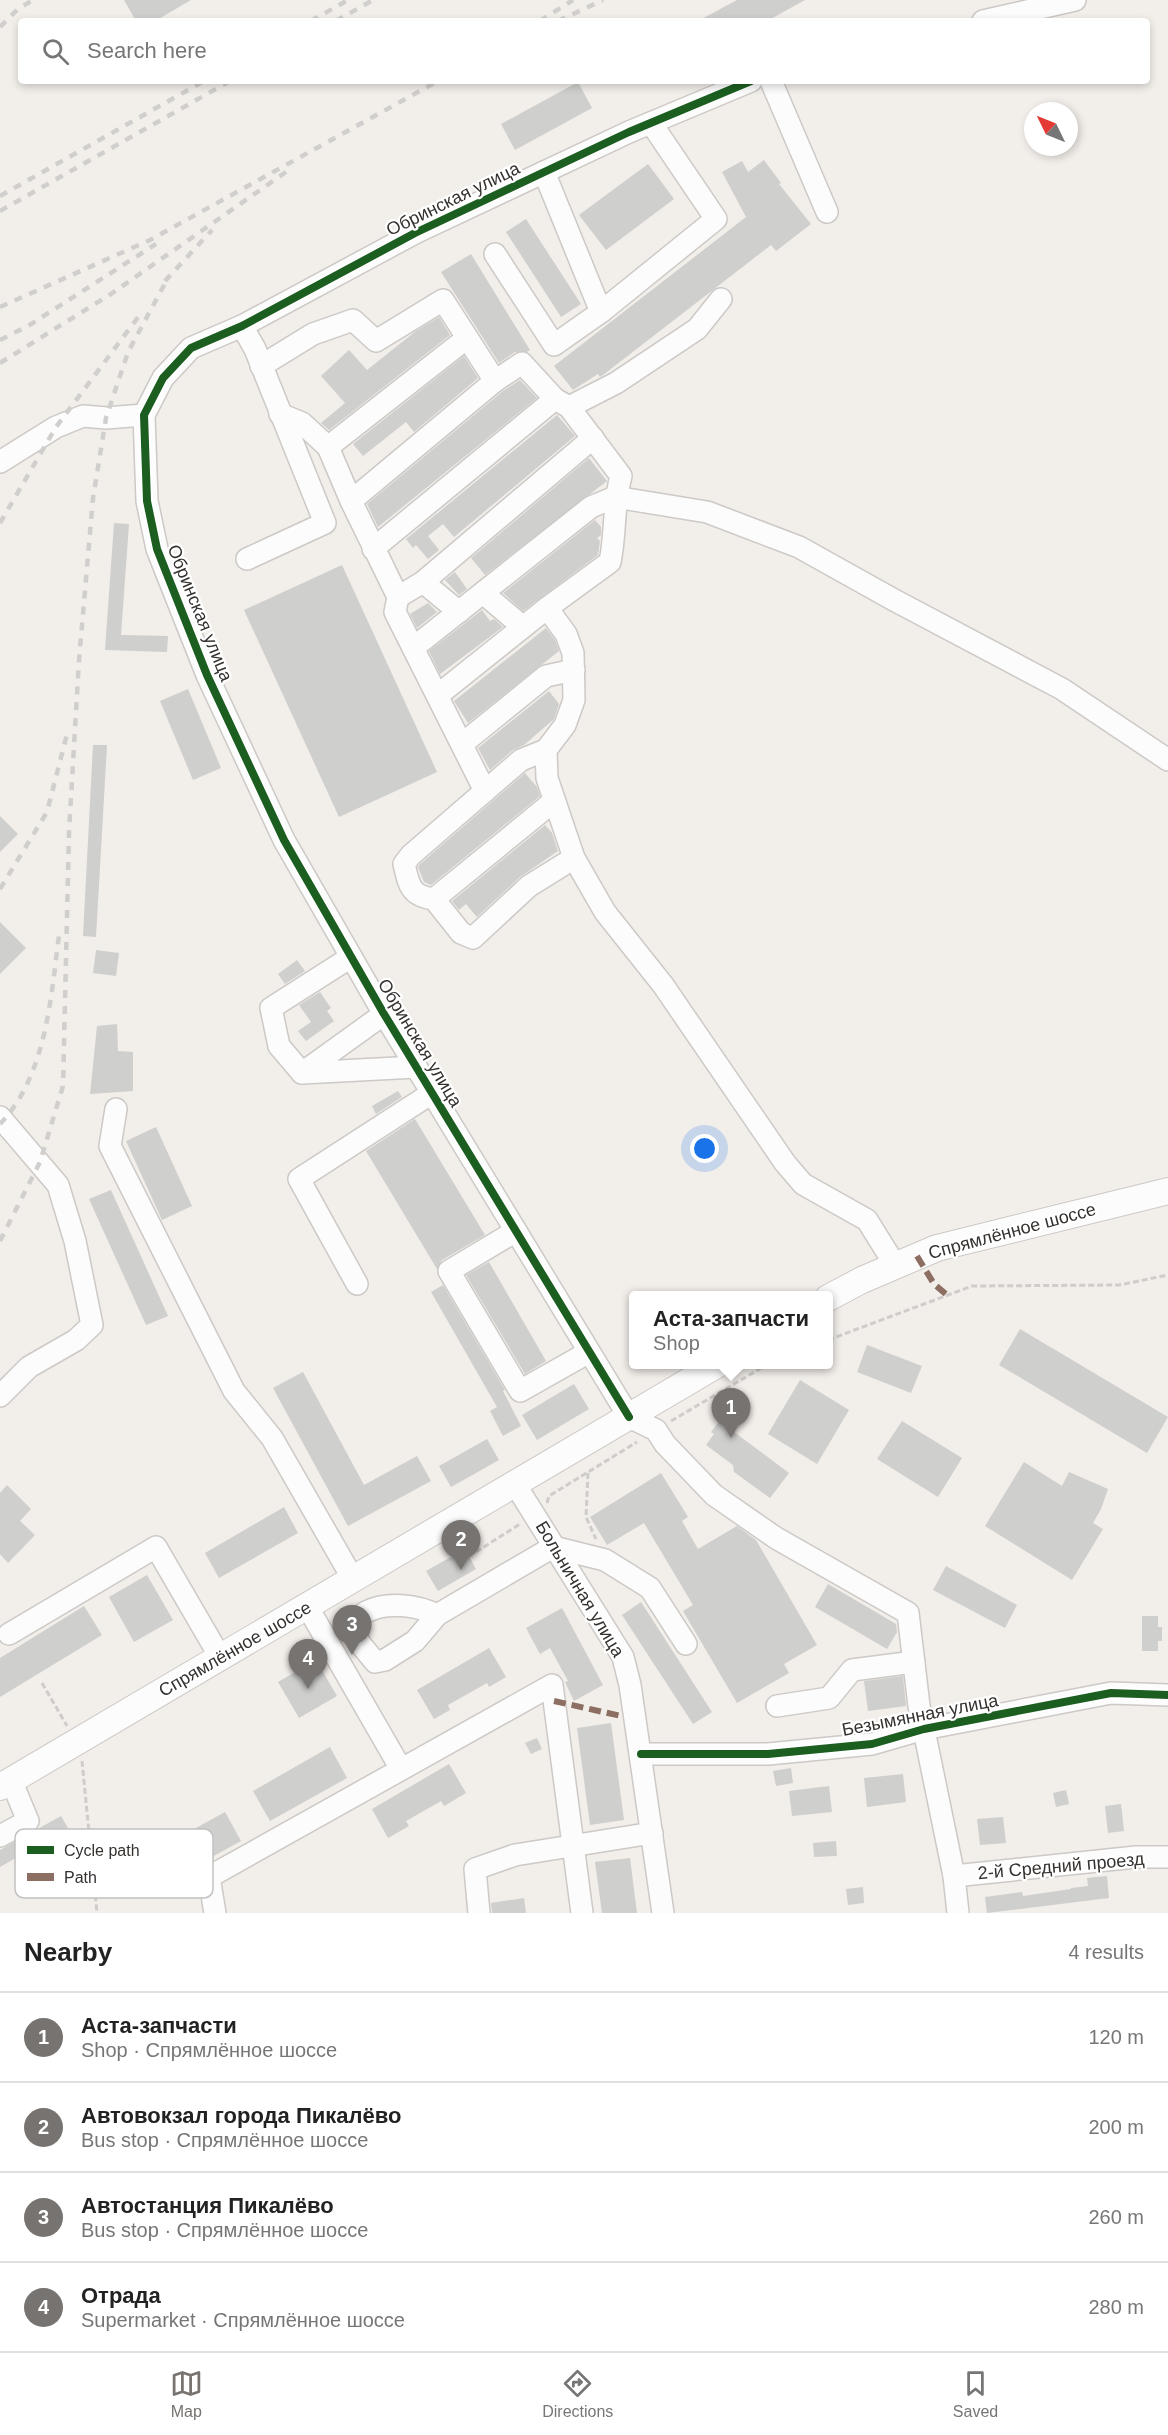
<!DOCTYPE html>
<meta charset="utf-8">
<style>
body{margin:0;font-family:Arial,sans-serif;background:#f2f2f2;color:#222}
.compass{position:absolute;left:1024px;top:102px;width:54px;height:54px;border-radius:50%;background:#fff;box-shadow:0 3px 9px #0003;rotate:313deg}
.you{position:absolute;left:705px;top:1149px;width:21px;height:21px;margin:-15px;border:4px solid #fff;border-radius:50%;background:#1a73e8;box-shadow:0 0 0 9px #1a73e833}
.badge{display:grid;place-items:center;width:39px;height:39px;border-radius:50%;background:#767370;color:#fff;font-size:20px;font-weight:700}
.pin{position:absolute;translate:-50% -50px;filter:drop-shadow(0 2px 3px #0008)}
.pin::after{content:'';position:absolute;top:32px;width:21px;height:18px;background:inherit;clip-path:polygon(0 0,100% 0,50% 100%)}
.popup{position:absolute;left:629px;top:1291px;width:204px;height:78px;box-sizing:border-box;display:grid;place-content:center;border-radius:6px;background:#fff;filter:drop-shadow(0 2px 4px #0005);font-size:20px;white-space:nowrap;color:#767676}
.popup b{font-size:22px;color:#222}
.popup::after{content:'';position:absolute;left:50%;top:100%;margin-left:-12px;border:12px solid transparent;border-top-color:#fff}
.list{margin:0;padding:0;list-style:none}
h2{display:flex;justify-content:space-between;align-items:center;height:78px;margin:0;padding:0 24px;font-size:26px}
h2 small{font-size:20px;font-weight:400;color:#767676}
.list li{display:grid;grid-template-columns:39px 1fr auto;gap:18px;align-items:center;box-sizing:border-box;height:90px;padding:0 24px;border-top:2px solid #e0e0e0}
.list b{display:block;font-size:22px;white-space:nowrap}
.list p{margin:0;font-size:20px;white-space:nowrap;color:#767676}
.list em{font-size:20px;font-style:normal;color:#767676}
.icon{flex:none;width:33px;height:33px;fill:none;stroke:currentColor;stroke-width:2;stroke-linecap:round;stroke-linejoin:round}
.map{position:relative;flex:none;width:1168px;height:1913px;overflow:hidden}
.search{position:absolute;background:#fff;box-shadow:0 3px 9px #0003;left:18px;right:18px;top:18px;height:66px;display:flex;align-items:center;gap:15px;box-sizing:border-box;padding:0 21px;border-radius:6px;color:#767676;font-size:22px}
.sheet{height:438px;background:#fff}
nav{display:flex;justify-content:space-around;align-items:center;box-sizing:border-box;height:84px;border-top:2px solid #e0e0e0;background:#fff;font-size:16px;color:#767676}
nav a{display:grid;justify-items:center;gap:3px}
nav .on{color:#767370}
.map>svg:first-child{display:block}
.building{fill:#cfcfce}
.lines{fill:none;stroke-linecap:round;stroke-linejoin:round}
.minor-casing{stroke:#ccc9c6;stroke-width:24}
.major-casing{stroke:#ccc9c6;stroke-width:28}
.path{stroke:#cfcdcc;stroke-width:3;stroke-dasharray:6 3;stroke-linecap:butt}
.minor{stroke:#fdfcfc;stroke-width:21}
.major{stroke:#fdfcfc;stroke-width:26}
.rail{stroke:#d0cfcd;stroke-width:4.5;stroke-dasharray:8 8;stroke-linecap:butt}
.quiet{stroke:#8d6e63;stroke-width:6;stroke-dasharray:12 6;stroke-linecap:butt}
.cycleway-casing{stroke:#fff;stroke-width:11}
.cycleway{stroke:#1b5e20;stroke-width:8}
.labels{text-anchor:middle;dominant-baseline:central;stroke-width:4.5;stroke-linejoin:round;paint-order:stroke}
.street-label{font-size:18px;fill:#34312f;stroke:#fff}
.key{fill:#fff;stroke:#c2c1c1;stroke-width:1.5}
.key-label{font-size:16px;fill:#34312f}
</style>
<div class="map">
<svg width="1168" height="1913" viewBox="0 0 1168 1913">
<rect width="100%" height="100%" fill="#f2eeea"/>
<g class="building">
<path d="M 124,0 L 191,0 L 155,21 L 136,21 Z"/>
<path d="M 737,0 L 805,0 L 767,21 L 698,21 Z"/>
<path d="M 578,82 L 592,108 L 515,150 L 501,124 Z"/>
<path d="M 764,160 L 781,183 L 779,184 L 811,224 L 776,251 L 771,245 L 603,375 L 600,377 L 598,374 L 573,390 L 554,366 L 746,217 L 722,172 L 742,161 L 748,172 Z"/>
<path d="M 648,164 L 674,199 L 606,250 L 579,215 Z"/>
<path d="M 526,219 L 581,304 L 561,317 L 506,232 Z"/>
<path d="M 471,254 L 530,350 L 527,352 L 515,352 L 499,363 L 441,272 Z"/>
<path d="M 439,317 L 450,335 L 329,430 L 321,423 L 345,403 L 321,376 L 349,350 L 367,370 L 416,331 Z"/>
<path d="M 464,356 L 478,378 L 414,432 L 406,422 L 363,456 L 353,444 Z"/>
<path d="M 520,380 L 537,398 L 378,527 L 367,504 L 503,391 Z"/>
<path d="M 557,415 L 575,436 L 454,537 L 443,524 L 428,536 L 439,550 L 428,559 L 416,545 L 413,548 L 406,539 Z"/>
<path d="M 589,458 L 607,481 L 485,575 L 471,558 Z"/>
<path d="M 595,520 L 601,527 L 601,535 L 597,538 L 600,541 L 598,555 L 523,611 L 503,593 Z"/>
<path d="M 114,523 L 129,524 L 121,635 L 168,636 L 167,652 L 105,650 Z"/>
<path d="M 342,565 L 437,772 L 339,817 L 244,610 Z"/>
<path d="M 455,572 L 467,589 L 459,595 L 445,580 Z"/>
<path d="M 428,603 L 437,612 L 417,628 L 410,614 Z"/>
<path d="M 482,610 L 490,621 L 494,619 L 503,627 L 440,674 L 429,651 Z"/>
<path d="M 546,628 L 555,640 L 559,651 L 468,723 L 454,701 Z"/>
<path d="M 188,689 L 221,768 L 193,780 L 160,701 Z"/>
<path d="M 549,691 L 559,704 L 554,719 L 524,745 L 513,750 L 490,770 L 478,748 Z"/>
<path d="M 93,745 L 107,745 L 96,937 L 83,936 Z"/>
<path d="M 525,773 L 537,787 L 540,796 L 431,885 L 424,882 L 418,867 L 420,864 Z"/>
<path d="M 0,816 L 18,834 L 0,852 Z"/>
<path d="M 545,825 L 552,833 L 558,851 L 520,877 L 477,917 L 466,904 L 459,910 L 452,901 Z"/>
<path d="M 0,922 L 26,948 L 0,974 Z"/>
<path d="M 96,950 L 119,953 L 116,976 L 93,973 Z"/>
<path d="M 297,960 L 305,971 L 285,984 L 278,974 Z"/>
<path d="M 320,992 L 331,1008 L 327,1011 L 334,1021 L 306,1041 L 298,1031 L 311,1022 L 299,1005 Z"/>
<path d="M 117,1024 L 118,1051 L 133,1052 L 133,1091 L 90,1094 L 97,1026 Z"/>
<path d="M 398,1091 L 402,1097 L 376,1114 L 372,1106 Z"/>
<path d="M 415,1119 L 485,1235 L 442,1260 L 437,1269 L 366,1151 Z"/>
<path d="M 156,1127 L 192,1206 L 162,1220 L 126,1141 Z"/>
<path d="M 111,1190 L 168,1316 L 146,1325 L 89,1199 Z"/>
<path d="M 489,1262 L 546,1361 L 525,1374 L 466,1275 Z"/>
<path d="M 443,1285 L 505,1390 L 503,1391 L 521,1426 L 503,1436 L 490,1411 L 497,1407 L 431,1292 Z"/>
<path d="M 1020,1329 L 1168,1417 L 1147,1453 L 999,1365 Z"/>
<path d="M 867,1345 L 922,1366 L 911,1393 L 857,1372 Z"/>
<path d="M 303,1372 L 364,1485 L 417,1456 L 431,1481 L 348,1526 L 273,1388 Z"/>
<path d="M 800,1380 L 849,1410 L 817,1464 L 768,1434 Z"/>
<path d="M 574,1384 L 589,1409 L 537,1440 L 522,1415 Z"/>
<path d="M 731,1405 L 741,1412 L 730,1429 L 789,1473 L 770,1498 L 734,1472 L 733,1465 L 706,1445 L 714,1434 L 711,1432 Z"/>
<path d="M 902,1421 L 962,1458 L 938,1497 L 877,1459 Z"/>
<path d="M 487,1439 L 499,1460 L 451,1487 L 439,1466 Z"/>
<path d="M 1024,1462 L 1062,1486 L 1069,1472 L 1108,1489 L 1101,1509 L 1093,1523 L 1103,1529 L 1072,1580 L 985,1526 Z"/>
<path d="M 661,1473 L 688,1517 L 682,1521 L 698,1549 L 737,1526 L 756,1540 L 817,1645 L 784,1664 L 789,1673 L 737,1703 L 683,1611 L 693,1605 L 644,1523 L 607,1545 L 590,1517 Z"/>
<path d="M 7,1485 L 31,1509 L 20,1521 L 35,1535 L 8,1563 L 0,1554 L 0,1493 Z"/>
<path d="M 284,1507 L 298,1533 L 219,1578 L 205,1553 Z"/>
<path d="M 465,1549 L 476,1569 L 438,1591 L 426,1571 Z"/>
<path d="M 946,1566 L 1017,1605 L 1005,1628 L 933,1590 Z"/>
<path d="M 147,1575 L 173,1620 L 134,1642 L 109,1597 Z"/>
<path d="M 828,1584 L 896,1624 L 897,1632 L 887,1649 L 815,1607 Z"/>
<path d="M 641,1602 L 712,1712 L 693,1724 L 622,1615 Z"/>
<path d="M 84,1606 L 102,1635 L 0,1697 L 0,1658 Z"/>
<path d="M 562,1608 L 603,1685 L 574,1701 L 565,1682 L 568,1681 L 550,1648 L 540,1654 L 526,1628 Z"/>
<path d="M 1142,1616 L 1158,1616 L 1158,1627 L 1162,1627 L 1162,1641 L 1158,1641 L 1158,1651 L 1142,1651 Z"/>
<path d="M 489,1648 L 506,1677 L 489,1687 L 487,1683 L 448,1705 L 450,1710 L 434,1719 L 417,1690 Z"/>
<path d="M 316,1660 L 337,1696 L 299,1718 L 278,1682 Z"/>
<path d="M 903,1676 L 906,1706 L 868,1711 L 864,1681 Z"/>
<path d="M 611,1723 L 624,1820 L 590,1825 L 577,1728 Z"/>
<path d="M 537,1738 L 542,1749 L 531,1754 L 525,1743 Z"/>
<path d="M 330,1747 L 347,1778 L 270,1821 L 253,1791 Z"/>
<path d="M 449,1764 L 466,1793 L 444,1806 L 441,1801 L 406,1821 L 409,1826 L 388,1838 L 372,1809 Z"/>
<path d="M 791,1768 L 793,1783 L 776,1786 L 773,1771 Z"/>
<path d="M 903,1774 L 906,1802 L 867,1807 L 864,1778 Z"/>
<path d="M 829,1786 L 832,1812 L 792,1816 L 789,1791 Z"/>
<path d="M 1066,1790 L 1069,1804 L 1056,1807 L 1053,1793 Z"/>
<path d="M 1121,1804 L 1124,1831 L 1108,1833 L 1105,1806 Z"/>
<path d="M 225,1812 L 241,1841 L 161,1885 L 145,1856 Z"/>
<path d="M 61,1816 L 68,1828 L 0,1867 L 0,1850 Z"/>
<path d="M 1003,1817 L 1006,1843 L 980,1845 L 977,1819 Z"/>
<path d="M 836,1841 L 837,1856 L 814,1857 L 813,1843 Z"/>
<path d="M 630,1858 L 637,1913 L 602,1913 L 595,1862 Z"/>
<path d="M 1107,1876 L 1109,1898 L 987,1913 L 985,1897 L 1022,1892 L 1023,1896 L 1071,1889 L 1071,1888 L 1088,1886 L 1087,1878 Z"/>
<path d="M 863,1887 L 864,1903 L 848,1905 L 846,1889 Z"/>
<path d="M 524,1898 L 526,1913 L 492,1913 L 491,1903 Z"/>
</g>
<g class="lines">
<g class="minor-casing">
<g id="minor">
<path d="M 983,21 L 1075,0"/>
<path d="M 751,81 L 629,132 L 415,233 L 242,326 L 191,348 L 163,378 L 144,415 L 147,501 L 157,549 L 207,675 L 284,840 L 384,1014 L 629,1417 L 656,1430 L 665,1444 L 714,1495 L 776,1538 L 908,1613 L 919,1706 L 954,1876 L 958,1913"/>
<path d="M 771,81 L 827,212"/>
<path d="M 544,172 L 601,312"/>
<path d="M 495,254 L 554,345 L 601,312 L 716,219 L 651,123"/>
<path d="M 242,326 L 255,349 L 325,523 L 247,559"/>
<path d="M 261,366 L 313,334 L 353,320 L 376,341 L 443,300 L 495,381"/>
<path d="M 569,407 L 616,383 L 697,329 L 721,299"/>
<path d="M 280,414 L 302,423 L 328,447 L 351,501 L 398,597 L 395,612 L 485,791"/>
<path d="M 328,447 L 467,338"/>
<path d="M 0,462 L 56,427 L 83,416 L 106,418 L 144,415"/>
<path d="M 351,501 L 495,381 L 522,363 L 555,399 L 569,407 L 621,476 C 613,504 616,533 610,562 L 547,608 L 438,695"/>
<path d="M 373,549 L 555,399"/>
<path d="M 423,582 L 459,612"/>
<path d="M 483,593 L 523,627"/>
<path d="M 398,597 L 423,582 L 593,438"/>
<path d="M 547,608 L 566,634 L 573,653 L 574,700 L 565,725 L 546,750 L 547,778 L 574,858 L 605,912 L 663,985 L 785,1163 L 803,1184 L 867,1220 L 895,1265"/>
<path d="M 413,648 L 591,507 L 615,497 L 707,512 L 799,547 L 894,600 L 1062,689 L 1168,760"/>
<path d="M 462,744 L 546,676 L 574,670"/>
<path d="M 546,750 L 521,760 L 411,855 L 404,864 C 409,885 410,896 434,899 L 461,933 L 473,938 L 529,886 L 574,858"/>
<path d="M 434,899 L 554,801"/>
<path d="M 351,957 L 271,1008 L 279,1046 L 302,1073 L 416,1067"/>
<path d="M 302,1073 L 384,1014"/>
<path d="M 116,1109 L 110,1146 L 234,1391 L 272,1438 L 353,1579"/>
<path d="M 0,1117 L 58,1185 L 75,1241 L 92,1325 L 76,1340 L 29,1367 L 0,1396"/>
<path d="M 516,1231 L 449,1271 L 520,1391 L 589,1352"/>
<path d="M 357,1284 L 299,1179 L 432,1093"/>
<path d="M 515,1484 L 623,1657 L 630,1685 L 663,1913"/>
<path d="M 307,1606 L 401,1769"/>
<path d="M 437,1615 C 418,1605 386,1601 366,1612 C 362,1614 359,1619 356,1623 L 358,1641 L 375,1662 L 385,1660 L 415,1641 L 437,1615 L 553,1547 L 605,1560 L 650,1588 L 686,1644"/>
<path d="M 9,1634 L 156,1547 L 220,1657"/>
<path d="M 777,1706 L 829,1698 L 852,1670 L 914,1662"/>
<path d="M 641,1754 L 768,1754 L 872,1744 L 924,1729 L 1111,1693 L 1168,1695"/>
<path d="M 0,1836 L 28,1821 L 11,1780"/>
<path d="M 954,1876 L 1136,1857 L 1168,1857"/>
<path d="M 215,1913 L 209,1877 L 552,1685 L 582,1913"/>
<path d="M 479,1913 L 475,1869 L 515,1855 L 652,1833"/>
</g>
</g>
<g class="major-casing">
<g id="major">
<path d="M 828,1298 L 862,1280 L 937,1248 L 1168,1191"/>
<path d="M 0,1787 L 718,1364"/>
</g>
</g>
<g class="path">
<path d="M 828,1340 L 972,1286 L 1119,1285 L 1168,1275"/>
<path d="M 671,1421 L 768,1364"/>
<path d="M 588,1473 L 586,1517 L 596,1539"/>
<path d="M 547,1503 L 549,1496 L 637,1442"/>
<path d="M 476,1552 L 520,1524"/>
<path d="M 42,1683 L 67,1726"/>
<path d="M 82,1761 L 97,1913"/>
</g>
<use href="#minor" class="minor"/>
<use href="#major" class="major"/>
<g class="rail">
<path d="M 311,21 L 348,0"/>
<path d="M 336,21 L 373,0"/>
<path d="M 540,21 L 573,0"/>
<path d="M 558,21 L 603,0"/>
<path d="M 0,27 L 18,9 L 33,0"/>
<path d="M 0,196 L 204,81"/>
<path d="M 0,211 L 230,81"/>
<path d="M 165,281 L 212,230"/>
<path d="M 0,307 L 150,240 L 438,81"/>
<path d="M 0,340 L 28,326 L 156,244"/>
<path d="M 0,363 L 111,294 L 286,172"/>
<path d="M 0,523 L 56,427 L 142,312"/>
<path d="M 0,889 L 47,812 L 67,734"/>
<path d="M 0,1124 C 46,1076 51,998 59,935"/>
<path d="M 0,1241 L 40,1162 L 63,1086 L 69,832 L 79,660 L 93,498 L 106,418 L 128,352 L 169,276"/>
</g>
<g class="quiet">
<path d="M 917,1256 L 934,1284 L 947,1295"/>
<path d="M 554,1701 L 621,1716"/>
</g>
<g class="cycleway-casing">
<g id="cycleway">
<path d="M 629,1417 L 384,1014 L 284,840 L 207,675 L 157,549 L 147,501 L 144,415 L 163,378 L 191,348 L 242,326 L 415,233 L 629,132 L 751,81"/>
<path d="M 641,1754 L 768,1754 L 872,1744 L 924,1729 L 1111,1693 L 1168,1695"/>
</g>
</g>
<use href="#cycleway" class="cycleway"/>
</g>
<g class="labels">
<g class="street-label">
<text transform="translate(453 199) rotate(-26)">Обринская улица</text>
<text transform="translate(200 613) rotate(68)">Обринская улица</text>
<text transform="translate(420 1043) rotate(59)">Обринская улица</text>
<text transform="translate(1012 1231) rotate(-15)">Спрямлённое шоссе</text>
<text transform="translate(580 1589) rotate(59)">Больничная улица</text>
<text transform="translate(235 1649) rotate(-30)">Спрямлённое шоссе</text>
<text transform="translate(920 1715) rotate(-11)">Безымянная улица</text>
<text transform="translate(1061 1866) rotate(-5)">2-й Средний проезд</text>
</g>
</g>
<rect x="15" y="1829" width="198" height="69" rx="9" class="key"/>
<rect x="27" y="1846" width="27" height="8" fill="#1b5e20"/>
<rect x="27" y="1873" width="27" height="8" fill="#8d6e63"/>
<g class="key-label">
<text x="64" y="1856">Cycle path</text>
<text x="64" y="1883">Path</text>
</g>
</svg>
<svg class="compass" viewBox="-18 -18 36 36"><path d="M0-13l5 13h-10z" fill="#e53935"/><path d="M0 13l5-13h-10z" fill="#767676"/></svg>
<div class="you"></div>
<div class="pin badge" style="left:731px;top:1438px">1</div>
<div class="popup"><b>Аста-запчасти</b>Shop</div>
<div class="pin badge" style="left:461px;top:1570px">2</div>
<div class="pin badge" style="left:352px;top:1655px">3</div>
<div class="pin badge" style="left:308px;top:1689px">4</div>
<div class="search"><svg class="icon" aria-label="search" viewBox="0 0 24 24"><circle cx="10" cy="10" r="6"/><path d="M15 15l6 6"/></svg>Search here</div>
</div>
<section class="sheet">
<h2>Nearby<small>4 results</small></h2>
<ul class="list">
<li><span class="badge">1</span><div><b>Аста-запчасти</b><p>Shop · Спрямлённое шоссе</p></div><em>120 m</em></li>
<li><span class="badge">2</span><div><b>Автовокзал города Пикалёво</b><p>Bus stop · Спрямлённое шоссе</p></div><em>200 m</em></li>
<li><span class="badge">3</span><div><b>Автостанция Пикалёво</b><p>Bus stop · Спрямлённое шоссе</p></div><em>260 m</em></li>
<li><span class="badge">4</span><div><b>Отрада</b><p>Supermarket · Спрямлённое шоссе</p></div><em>280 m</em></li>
</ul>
</section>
<nav>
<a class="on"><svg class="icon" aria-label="map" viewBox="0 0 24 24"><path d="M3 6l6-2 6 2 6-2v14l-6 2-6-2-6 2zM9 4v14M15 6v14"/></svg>Map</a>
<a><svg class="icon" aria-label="directions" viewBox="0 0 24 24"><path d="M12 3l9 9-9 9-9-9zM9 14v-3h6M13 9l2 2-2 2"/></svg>Directions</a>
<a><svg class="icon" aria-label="saved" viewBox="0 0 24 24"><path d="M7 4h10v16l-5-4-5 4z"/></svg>Saved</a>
</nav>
